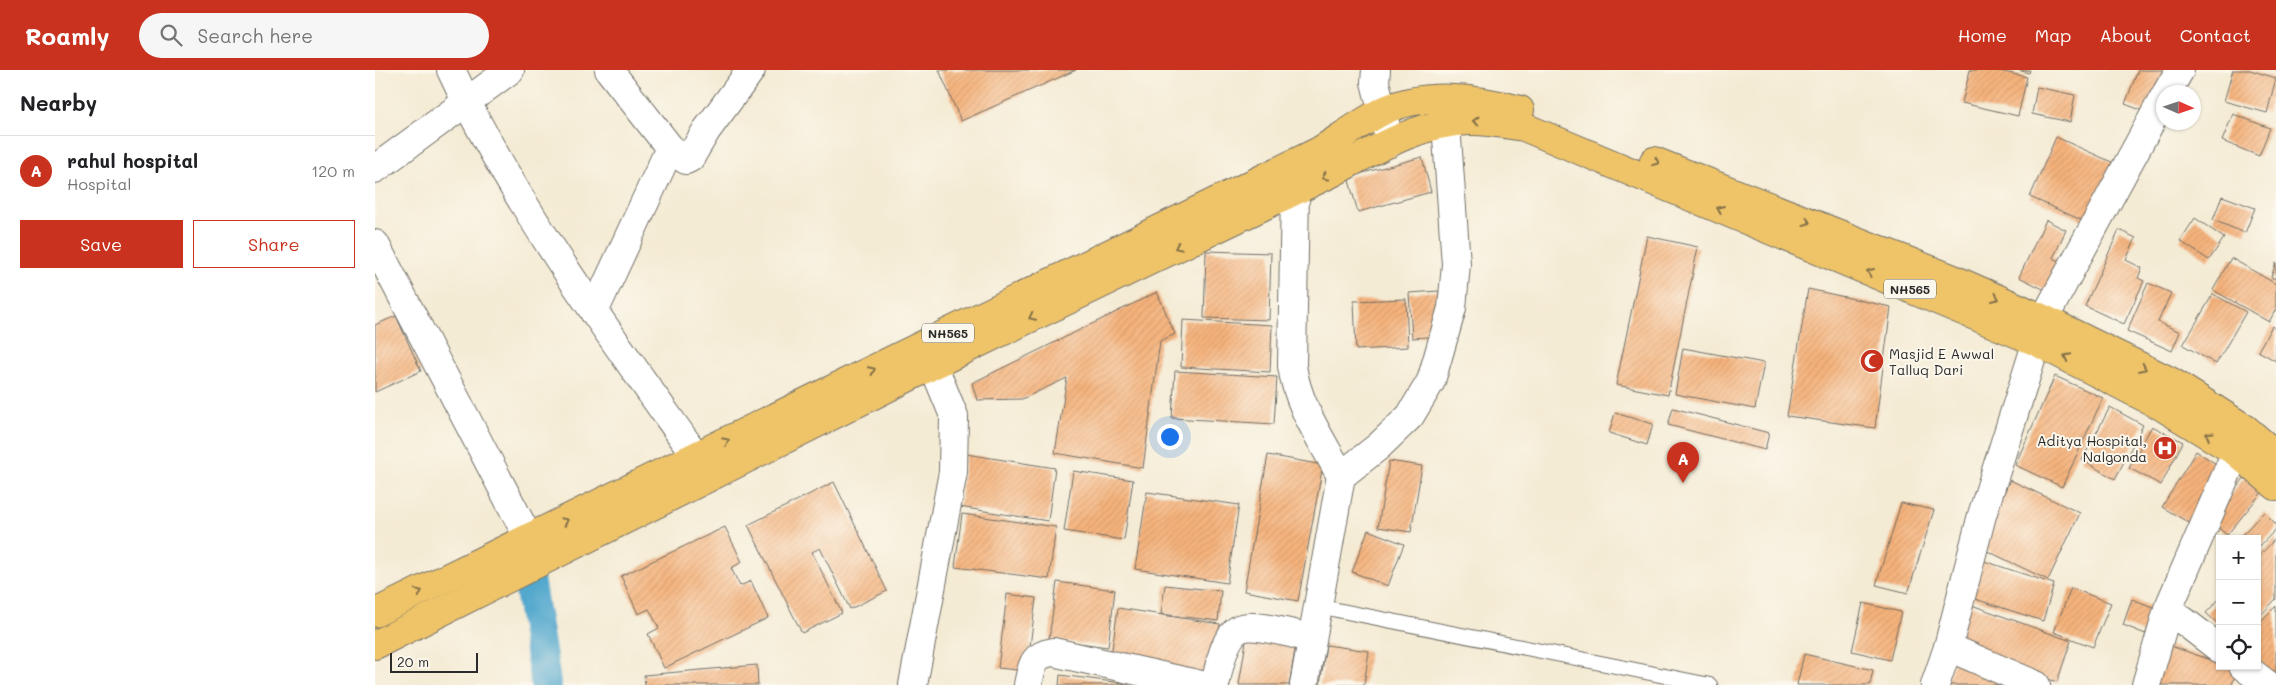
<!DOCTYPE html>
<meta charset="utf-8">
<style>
body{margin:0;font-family:Mali,sans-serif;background:#f6f6f6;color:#202124}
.controls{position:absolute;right:15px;bottom:15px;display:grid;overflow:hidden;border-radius:0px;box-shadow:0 1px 4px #0004}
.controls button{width:45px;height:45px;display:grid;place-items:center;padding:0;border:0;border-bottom:1px solid #e0e0e0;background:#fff;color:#202124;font:25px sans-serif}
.compass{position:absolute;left:1781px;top:15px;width:45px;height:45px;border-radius:50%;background:#fff;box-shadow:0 1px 4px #0004;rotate:93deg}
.scale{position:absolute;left:15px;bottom:12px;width:88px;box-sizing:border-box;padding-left:5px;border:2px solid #2b2b2b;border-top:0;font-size:14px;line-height:18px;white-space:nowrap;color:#2b2b2b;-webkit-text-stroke:4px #fbf7ec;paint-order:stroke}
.you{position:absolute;left:794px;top:366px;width:18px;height:18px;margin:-12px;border:4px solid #fff;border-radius:50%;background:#1a73e8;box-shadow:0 0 0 8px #1a73e833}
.badge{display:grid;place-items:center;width:32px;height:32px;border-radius:50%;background:#c8321e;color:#fff;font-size:16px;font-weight:700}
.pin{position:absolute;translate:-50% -41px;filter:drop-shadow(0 1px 2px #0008)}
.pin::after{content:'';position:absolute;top:26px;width:18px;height:15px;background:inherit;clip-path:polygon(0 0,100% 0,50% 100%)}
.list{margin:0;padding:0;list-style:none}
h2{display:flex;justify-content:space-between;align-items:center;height:65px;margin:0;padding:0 20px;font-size:21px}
h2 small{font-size:16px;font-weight:400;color:#757577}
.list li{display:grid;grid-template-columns:32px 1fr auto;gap:15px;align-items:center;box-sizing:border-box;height:70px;padding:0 20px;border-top:1px solid #e0e0e0}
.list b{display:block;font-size:19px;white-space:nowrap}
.list p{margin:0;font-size:16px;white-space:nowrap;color:#757577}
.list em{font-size:16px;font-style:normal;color:#757577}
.actions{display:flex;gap:10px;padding:15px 20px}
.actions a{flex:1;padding:11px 0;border:1px solid #c8321e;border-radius:0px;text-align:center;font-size:18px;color:#c8321e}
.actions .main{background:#c8321e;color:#fff}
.icon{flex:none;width:28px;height:28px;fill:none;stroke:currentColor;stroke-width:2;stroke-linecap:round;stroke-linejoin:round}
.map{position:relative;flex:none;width:1901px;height:615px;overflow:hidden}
header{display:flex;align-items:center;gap:30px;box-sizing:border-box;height:70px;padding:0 25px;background:#c8321e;color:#fff}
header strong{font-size:24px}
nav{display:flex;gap:28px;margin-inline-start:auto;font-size:18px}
.search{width:350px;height:45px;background:#f6f6f6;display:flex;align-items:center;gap:12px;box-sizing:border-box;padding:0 18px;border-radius:28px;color:#757577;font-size:19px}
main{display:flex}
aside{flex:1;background:#fff}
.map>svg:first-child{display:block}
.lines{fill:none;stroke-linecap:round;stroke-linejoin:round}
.canal{stroke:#52a8ce;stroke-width:31}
.building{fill:url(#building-hatch)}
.service-casing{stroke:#716e66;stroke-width:16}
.minor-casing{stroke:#716e66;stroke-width:30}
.trunk-casing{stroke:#716e66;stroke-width:30}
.service{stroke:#fff;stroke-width:14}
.minor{stroke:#fff;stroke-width:28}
.trunk{stroke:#efc469;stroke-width:28}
.oneway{stroke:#837047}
.labels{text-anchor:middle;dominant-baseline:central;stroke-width:4;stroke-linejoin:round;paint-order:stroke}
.shield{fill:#fbf7ec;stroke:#696865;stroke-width:1}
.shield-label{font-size:12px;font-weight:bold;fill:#2b2b2b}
.poi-label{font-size:14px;fill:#2b2b2b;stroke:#fbf7ec;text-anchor:start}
</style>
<header>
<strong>Roamly</strong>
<div class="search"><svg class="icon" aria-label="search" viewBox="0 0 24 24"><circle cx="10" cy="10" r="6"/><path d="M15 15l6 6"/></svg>Search here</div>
<nav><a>Home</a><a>Map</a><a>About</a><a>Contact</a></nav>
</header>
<main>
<aside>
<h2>Nearby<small></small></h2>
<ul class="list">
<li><span class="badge">A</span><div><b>rahul hospital</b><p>Hospital</p></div><em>120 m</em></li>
</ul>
<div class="actions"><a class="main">Save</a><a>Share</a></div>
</aside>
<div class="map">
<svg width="1901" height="615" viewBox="0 0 1901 615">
<defs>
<pattern id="building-hatch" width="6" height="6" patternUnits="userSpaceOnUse" patternTransform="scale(1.25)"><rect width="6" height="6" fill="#f6b37c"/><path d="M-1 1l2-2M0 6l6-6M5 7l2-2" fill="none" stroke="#d39a6b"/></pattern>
</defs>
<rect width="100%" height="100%" fill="#fbf7ec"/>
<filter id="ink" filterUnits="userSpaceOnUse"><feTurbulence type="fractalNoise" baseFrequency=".02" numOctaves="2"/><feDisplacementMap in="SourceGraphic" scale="10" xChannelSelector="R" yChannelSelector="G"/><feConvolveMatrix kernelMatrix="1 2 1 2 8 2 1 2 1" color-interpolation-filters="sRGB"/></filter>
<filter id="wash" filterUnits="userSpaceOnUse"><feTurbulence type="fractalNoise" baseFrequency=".0096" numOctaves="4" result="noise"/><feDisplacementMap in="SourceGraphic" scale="20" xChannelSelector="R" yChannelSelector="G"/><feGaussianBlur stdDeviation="1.12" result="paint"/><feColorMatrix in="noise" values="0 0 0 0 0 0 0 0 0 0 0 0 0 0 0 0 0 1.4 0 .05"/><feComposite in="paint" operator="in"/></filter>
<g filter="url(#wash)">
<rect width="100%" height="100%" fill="#f4ebd4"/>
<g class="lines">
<path class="canal" d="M 152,499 L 171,615"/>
</g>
<g id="blocks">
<g class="building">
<path d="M 564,0 L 701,0 L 586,51 Z"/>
<path d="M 1595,0 L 1620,0 L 1652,7 L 1643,46 L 1587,33 Z"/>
<path d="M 1643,0 L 1655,0 L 1654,3 Z"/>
<path d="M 1763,0 L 1796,0 L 1779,45 L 1750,34 Z"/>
<path d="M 1858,0 L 1875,0 L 1901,8 L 1892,43 L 1849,31 Z"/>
<path d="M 1662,17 L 1700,25 L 1695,52 L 1657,44 Z"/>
<path d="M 1858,44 L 1895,58 L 1884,86 L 1847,71 Z"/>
<path d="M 1681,67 L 1741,94 L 1715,154 L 1655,127 Z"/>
<path d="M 1047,87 L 1056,122 L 983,142 L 973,107 Z"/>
<path d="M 1847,126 L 1880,138 L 1870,163 L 1838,150 Z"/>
<path d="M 1820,148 L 1849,168 L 1834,190 L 1805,171 Z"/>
<path d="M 1671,150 L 1691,160 L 1678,188 L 1692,194 L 1678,224 L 1644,207 Z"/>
<path d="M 1744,160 L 1761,168 L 1751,190 L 1767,198 L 1763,208 L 1769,211 L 1749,254 L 1710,236 Z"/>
<path d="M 1272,166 L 1323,177 L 1293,325 L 1241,315 Z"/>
<path d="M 831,181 L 896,183 L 894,250 L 829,248 Z"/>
<path d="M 1856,188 L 1901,214 L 1901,239 L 1894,252 L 1838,220 Z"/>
<path d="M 1901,193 L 1901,209 L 1896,207 Z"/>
<path d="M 1773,213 L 1796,223 L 1783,252 L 1805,262 L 1797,281 L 1752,261 Z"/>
<path d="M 1433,219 L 1516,237 L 1500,358 L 1412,346 Z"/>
<path d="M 1064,221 L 1067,266 L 1037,268 L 1034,223 Z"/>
<path d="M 782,222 L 800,264 L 785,271 L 768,398 L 680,383 L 692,308 L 647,329 L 602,330 L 597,313 Z"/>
<path d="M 1838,224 L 1871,242 L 1841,294 L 1808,275 Z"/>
<path d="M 1031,229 L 1033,277 L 981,280 L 979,231 Z"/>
<path d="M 21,246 L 46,301 L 0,322 L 0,255 Z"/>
<path d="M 808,250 L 897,255 L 895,302 L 806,297 Z"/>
<path d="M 1897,256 L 1901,259 L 1901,291 L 1883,281 Z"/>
<path d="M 1308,278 L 1389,293 L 1380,339 L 1300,324 Z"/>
<path d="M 800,301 L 902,307 L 899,354 L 797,348 Z"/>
<path d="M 1680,306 L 1728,328 L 1687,417 L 1640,395 Z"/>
<path d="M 1735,337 L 1768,355 L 1740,409 L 1707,390 Z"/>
<path d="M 1298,338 L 1394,363 L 1390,380 L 1293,355 Z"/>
<path d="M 1240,343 L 1278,354 L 1272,375 L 1234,363 Z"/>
<path d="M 1777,356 L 1808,372 L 1786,415 L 1754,398 Z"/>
<path d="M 1821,381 L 1849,399 L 1816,454 L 1787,437 Z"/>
<path d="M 591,384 L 680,398 L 673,451 L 584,437 Z"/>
<path d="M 893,385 L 948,395 L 923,531 L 869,521 Z"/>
<path d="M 1014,391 L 1047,396 L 1036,462 L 1003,457 Z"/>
<path d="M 698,401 L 758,410 L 749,470 L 689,461 Z"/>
<path d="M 1870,407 L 1888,421 L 1852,465 L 1835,451 Z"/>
<path d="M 1635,410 L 1705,443 L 1673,510 L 1604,477 Z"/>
<path d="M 459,412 L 512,521 L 475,539 L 445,478 L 437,482 L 467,543 L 427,563 L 373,455 Z"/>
<path d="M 772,422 L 864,435 L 852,513 L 760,499 Z"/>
<path d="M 1526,433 L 1559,440 L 1533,523 L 1501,515 Z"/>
<path d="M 1889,442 L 1901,454 L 1901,459 L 1882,479 L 1882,469 L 1863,469 Z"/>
<path d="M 587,444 L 681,457 L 674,509 L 580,497 Z"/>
<path d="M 350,457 L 367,492 L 356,498 L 365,516 L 376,511 L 393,548 L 289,598 L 273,564 L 284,558 L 274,539 L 263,544 L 246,506 Z"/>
<path d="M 993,460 L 1029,474 L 1013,516 L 977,502 Z"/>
<path d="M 1901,468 L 1901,529 L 1882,549 L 1882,488 Z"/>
<path d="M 1609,491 L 1679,514 L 1668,551 L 1597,528 Z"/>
<path d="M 682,512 L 740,520 L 733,577 L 674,569 Z"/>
<path d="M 790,515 L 846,521 L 843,551 L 786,544 Z"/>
<path d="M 1696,518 L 1736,533 L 1718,577 L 1679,562 Z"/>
<path d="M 632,524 L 661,528 L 652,601 L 623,598 Z"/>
<path d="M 1845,528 L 1845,556 L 1831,543 Z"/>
<path d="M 1757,529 L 1788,541 L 1778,567 L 1748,555 Z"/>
<path d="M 1488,533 L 1526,542 L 1515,590 L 1477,581 Z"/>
<path d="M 1594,534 L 1696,571 L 1682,612 L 1580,576 Z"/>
<path d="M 1901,536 L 1901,602 L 1898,605 L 1882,588 L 1882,555 Z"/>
<path d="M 743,538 L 845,554 L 837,609 L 735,593 Z"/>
<path d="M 872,565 L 921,574 L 914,615 L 864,615 Z"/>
<path d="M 1787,573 L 1845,593 L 1845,596 L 1862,599 L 1857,615 L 1773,615 Z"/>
<path d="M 951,575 L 994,581 L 989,615 L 945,615 Z"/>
<path d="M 1429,584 L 1498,600 L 1495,615 L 1422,615 Z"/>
<path d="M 1580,588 L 1628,615 L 1571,615 Z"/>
<path d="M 382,595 L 383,615 L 270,615 L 269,605 Z"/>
<path d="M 685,605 L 754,614 L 754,615 L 684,615 Z"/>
</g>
</g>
</g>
<g filter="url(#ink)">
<use href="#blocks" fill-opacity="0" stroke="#716e66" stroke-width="1"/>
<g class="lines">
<g class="service-casing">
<path id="service" d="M 942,536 L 1335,615"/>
</g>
<g class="minor-casing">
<g id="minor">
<path d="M 76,0 C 141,138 233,262 321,386"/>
<path d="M 234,0 L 295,78 L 311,90 L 315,88 L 331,61 L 376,0"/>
<path d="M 1001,0 L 1000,12 L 1015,73"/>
<path d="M 1792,22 L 1805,0"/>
<path d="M 0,99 L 135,0"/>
<path d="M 920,121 L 917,296 C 923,337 947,370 966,406"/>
<path d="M 0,174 L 154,469"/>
<path d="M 219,242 L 295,78"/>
<path d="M 1793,539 L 1861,382"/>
<path d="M 1573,577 L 1661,615"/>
<path d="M 1868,596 L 1893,615"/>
<path d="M 538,615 L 578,402 L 579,346 L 558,295"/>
<path d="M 653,615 C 657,596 657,585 678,582 L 826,615"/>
<path d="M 840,615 C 844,599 848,568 864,559 C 877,552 921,565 936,568"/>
<path d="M 929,615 L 966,406 L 1004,376 L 1035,346 L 1056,311 L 1077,238 L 1081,194 L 1071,54 L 1067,31"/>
<path d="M 1560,615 L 1573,577 L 1607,445 L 1669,249 L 1788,29"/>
<path d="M 1771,615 L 1793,539 L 1845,579"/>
</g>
</g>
<g class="trunk-casing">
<g id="trunk">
<path d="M 1279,91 L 1576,208 L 1669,249 L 1797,312 L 1871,359 L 1901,385"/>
<path d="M 0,543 L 944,81 C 965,68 985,53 1006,42 C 1047,21 1103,28 1145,40"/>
<path d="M 0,575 L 558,295 L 955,104 C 998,81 1044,52 1095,51 C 1113,51 1131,54 1149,57 L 1662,272 L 1786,336 L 1861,382 L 1901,416"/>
</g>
</g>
<use href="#service" class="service"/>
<use href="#minor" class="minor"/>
<use href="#trunk" class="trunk"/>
</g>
<defs><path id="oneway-chevron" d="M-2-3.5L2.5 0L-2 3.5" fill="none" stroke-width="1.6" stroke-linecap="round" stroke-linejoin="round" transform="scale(1.25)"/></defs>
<g class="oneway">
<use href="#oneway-chevron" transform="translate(1101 51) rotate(-179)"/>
<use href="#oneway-chevron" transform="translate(1281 92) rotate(22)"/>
<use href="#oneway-chevron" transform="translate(950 107) rotate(154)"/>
<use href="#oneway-chevron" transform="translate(1345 139) rotate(-157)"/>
<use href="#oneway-chevron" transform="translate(1432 152) rotate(21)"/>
<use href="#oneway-chevron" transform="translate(803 177) rotate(154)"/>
<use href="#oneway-chevron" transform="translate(1495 202) rotate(-157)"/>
<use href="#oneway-chevron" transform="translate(1621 228) rotate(24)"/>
<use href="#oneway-chevron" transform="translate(657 247) rotate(154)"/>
<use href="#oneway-chevron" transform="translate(1692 287) rotate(-153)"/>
<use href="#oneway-chevron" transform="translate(1768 298) rotate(26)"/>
<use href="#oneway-chevron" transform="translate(497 300) rotate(-26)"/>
<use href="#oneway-chevron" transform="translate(1834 365) rotate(-148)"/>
<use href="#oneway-chevron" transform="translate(351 371) rotate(-26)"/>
<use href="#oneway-chevron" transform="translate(190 451) rotate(-26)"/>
<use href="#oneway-chevron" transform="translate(44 522) rotate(-26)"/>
</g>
</g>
<defs>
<g id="mosque-disc" transform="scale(1.25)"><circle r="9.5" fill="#c8321e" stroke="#fbf7ec"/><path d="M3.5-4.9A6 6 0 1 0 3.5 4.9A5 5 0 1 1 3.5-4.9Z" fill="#fff"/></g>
<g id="hospital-disc" transform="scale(1.25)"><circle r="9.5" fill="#c8321e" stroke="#fbf7ec"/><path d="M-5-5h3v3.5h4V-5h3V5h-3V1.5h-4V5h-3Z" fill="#fff"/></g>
</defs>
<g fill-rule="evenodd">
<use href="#mosque-disc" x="1497" y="291"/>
<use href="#hospital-disc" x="1790" y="378"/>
</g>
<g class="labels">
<g class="shield">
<rect x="1509" y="209.5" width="52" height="19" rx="4"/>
<rect x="547" y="253.5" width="52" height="19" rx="4"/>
</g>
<g class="shield-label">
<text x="1535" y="219">NH565</text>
<text x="573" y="263">NH565</text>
</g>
<g class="poi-label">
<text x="1514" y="283">Masjid E Awwal<tspan x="1514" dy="16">Talluq Dari</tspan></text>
<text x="1772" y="370" text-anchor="end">Aditya Hospital,<tspan x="1772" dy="16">Nalgonda</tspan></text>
</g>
</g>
</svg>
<div class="controls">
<button>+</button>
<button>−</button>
<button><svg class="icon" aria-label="locate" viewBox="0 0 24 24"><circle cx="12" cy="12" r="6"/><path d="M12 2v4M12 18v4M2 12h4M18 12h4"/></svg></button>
</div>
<svg class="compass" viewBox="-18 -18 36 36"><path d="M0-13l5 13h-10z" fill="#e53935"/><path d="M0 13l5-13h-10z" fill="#757577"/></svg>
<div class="scale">20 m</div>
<div class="you"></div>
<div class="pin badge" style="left:1308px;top:413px">A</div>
</div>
</main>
